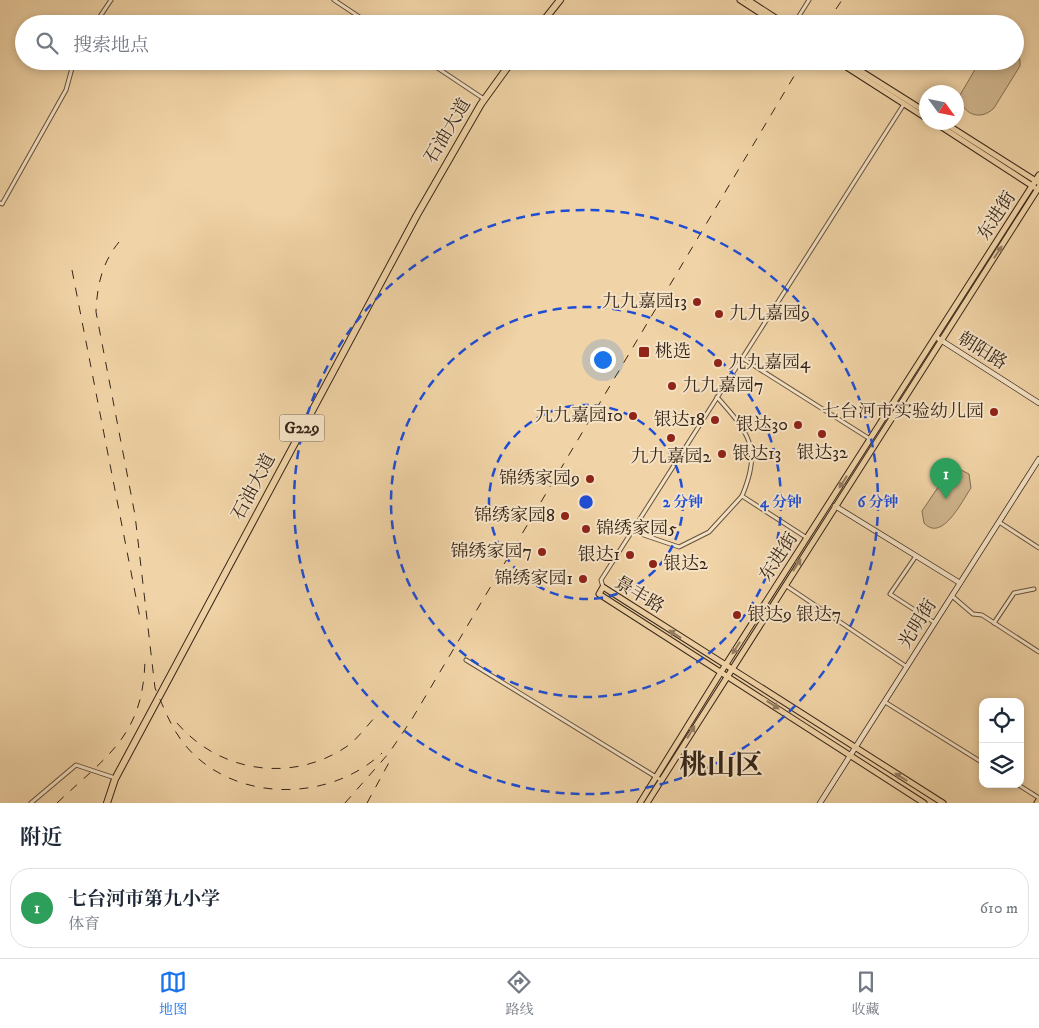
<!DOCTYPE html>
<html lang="zh">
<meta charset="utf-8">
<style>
body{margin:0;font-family:"IM FELL DW Pica","Noto Serif SC",serif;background:#f6f6f7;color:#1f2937}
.controls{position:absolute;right:15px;bottom:15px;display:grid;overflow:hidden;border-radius:10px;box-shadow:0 2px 8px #0003}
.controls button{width:45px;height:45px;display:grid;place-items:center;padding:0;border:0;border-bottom:1px solid #e0e1e3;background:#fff;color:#1f2937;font:25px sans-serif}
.compass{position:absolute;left:919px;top:85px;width:45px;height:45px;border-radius:50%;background:#fff;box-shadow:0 2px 8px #0003;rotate:123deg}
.you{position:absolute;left:602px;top:359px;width:18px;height:18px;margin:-12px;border:4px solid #fff;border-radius:50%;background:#1a73e8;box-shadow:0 0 0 8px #1a73e833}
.badge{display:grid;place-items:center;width:32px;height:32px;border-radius:50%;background:#1a73e8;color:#fff;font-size:16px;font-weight:700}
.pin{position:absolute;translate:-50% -41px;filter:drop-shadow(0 1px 2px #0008)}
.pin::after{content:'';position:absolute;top:26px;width:18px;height:15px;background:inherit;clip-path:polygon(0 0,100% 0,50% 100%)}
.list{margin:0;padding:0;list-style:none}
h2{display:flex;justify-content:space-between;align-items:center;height:65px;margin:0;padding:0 20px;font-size:21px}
h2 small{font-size:16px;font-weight:400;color:#747a83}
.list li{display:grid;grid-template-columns:32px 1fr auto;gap:15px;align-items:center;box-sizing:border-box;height:80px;margin:0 10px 10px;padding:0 10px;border:1px solid #e0e1e3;border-radius:20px}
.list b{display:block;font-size:19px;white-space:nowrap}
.list p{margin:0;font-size:16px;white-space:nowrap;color:#747a83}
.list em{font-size:16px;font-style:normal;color:#747a83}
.icon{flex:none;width:28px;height:28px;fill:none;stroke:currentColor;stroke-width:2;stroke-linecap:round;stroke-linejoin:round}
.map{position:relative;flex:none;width:1039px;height:803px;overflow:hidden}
.search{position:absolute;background:#fff;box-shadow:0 2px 8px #0003;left:15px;right:15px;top:15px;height:55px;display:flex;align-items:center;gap:12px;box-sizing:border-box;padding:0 18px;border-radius:28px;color:#747a83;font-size:19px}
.sheet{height:155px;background:#fff}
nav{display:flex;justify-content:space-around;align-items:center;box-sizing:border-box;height:70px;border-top:1px solid #e0e1e3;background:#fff;font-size:14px;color:#747a83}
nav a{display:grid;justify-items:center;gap:2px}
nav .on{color:#1a73e8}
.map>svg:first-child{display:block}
.green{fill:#d0b68e;stroke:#836e54}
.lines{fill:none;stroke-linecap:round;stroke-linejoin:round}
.street-casing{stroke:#64513c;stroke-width:5}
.secondary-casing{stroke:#362619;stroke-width:6}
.primary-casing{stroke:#362619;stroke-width:7}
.highway-casing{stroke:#362619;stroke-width:8}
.street{stroke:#f5e2c5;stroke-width:3}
.secondary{stroke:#f5e2c5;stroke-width:4.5}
.primary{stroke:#f0d3a6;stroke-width:5}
.highway{stroke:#f0d3a6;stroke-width:6}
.rail{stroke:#362619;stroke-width:1;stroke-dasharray:9 9;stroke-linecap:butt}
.oneway{fill:#937c60}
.ring{fill:none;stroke:#1d4ed8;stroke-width:2.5;stroke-dasharray:9 6}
.poi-dot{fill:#8f2418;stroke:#f5e2c5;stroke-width:2}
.labels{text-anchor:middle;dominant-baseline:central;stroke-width:4;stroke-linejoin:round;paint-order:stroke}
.shield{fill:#f5e2c5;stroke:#6f5e4d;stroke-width:1}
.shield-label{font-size:16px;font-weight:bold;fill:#362619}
.street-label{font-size:18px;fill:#362619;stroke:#f5e2c5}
.poi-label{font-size:18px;fill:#362619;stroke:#f5e2c5;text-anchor:end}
.town-label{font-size:28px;font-weight:bold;fill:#362619;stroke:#f5e2c5}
.centre{fill:#1d4ed8;stroke:#f5e2c5;stroke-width:2.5}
.ring-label{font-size:15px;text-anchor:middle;font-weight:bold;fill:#1d4ed8;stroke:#f5e2c5;stroke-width:4;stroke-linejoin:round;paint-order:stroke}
</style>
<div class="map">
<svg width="1039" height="803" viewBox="0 0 1039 803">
<rect width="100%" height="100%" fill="#f0d3a6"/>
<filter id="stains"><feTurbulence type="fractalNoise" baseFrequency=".004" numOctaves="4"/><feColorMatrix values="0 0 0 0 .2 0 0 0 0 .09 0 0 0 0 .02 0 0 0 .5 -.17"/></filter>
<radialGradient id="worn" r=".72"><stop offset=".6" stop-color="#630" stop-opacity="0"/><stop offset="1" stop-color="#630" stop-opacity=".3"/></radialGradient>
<g class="green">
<path d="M 1015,50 L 1020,60 L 1020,66 L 994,108 C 980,122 961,114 960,95 L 980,61 L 1015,61 Z"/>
<path d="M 957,468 L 969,474 L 971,488 C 962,501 942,543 924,523 L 922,511 L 949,471 Z"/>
</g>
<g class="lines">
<g class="street-casing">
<g id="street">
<path d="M 334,0 L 370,24"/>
<path d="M 95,24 L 111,0"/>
<path d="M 794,24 L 809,0"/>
<path d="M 427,61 L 484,99"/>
<path d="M 0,203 L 2,204 L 66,90 L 74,61"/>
<path d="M 742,358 L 870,439"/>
<path d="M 717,397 C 749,433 762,448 742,496 L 807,538"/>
<path d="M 999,522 L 1039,548"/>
<path d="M 632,531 L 679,547 L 709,532 L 742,496"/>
<path d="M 916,556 L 890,594 L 935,623"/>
<path d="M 785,585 L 907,667"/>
<path d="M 603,587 L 601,580 L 904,104"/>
<path d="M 952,596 L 973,614 L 982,615 L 1039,652"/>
<path d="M 994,623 L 1014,593 L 1034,589"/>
<path d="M 466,660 L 661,780"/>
<path d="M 885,702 L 983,763"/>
<path d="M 1017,784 L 1039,798"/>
<path d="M 31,803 L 76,765 L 115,778"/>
</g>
</g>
<g class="secondary-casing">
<g id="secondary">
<path d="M 936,337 L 1039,403"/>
<path d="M 835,506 L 960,583"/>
<path d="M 820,803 L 1039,459"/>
</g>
</g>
<g class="primary-casing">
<g id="primary">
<path d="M 740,0 L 777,24"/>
<path d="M 748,0 L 785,24"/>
<path d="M 837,61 L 926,118"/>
<path d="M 845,61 L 926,112"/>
<path d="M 934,122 L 1034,187"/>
<path d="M 943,122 L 1039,183"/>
<path d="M 640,803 L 721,672 L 1039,175"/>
<path d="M 647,803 L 1039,187"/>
<path d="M 924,803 L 599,594 L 603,587 L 943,803"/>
<path d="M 1037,803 L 1039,800"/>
</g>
</g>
<g class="highway-casing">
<g id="highway">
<path d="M 541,24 L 560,0"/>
<path d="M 107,803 L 115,779 L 417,215 L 481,104 L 512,61"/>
</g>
</g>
<use href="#street" class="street"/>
<use href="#secondary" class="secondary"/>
<use href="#primary" class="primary"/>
<use href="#highway" class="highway"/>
<g class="rail">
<path d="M 826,24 L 842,0"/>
<path d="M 119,242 C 102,263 97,285 96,312 L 135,515 L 155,688 C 164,708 171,728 185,745 C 233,803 329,803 382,753"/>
<path d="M 72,270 L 141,623"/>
<path d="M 177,723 C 220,773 292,783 346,747 C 358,739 368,724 378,714"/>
<path d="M 57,803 C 108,755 144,735 145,658"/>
<path d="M 345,803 L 389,753 L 412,719 L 803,61"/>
<path d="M 367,803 L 392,757"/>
</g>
</g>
<defs><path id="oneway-solid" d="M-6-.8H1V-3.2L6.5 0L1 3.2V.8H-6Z" transform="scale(1.25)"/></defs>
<g class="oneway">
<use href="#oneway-solid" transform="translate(998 252) rotate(-57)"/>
<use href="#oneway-solid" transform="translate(843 482) rotate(123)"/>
<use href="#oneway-solid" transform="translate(797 565) rotate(-57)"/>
<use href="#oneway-solid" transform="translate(675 634) rotate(-147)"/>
<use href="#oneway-solid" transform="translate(736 648) rotate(123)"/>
<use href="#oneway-solid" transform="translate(773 705) rotate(33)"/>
<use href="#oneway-solid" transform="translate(691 732) rotate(-58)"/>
<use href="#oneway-solid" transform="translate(901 777) rotate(-148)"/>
</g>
<g class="ring">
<circle cx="586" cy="502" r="97"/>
<circle cx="586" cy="502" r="195"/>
<circle cx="586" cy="502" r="292"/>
</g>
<g class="poi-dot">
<circle cx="697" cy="302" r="5"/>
<circle cx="719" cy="314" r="5"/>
<rect x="638" y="346" width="12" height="12" rx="2.5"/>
<circle cx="718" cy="363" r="5"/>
<circle cx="672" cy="386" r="5"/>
<circle cx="994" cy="412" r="5"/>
<circle cx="633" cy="416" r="5"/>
<circle cx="715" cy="420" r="5"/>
<circle cx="798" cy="425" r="5"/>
<circle cx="822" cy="434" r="5"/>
<circle cx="671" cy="438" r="5"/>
<circle cx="722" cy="454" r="5"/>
<circle cx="590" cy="479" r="5"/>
<circle cx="565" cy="516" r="5"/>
<circle cx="586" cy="529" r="5"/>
<circle cx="542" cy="552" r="5"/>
<circle cx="630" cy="555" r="5"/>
<circle cx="653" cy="564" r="5"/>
<circle cx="583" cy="579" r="5"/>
<circle cx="737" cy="615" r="5"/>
</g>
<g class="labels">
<rect class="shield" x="279.5" y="414.5" width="45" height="27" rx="4"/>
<g class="shield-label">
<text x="302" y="428">G229</text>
</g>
<g class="street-label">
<text transform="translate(448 131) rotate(-59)">石油大道</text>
<text transform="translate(997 216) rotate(-57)">东进街</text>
<text transform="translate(982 351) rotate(32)">朝阳路</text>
<text transform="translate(254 487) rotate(-62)">石油大道</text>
<text transform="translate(779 557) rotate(-57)">东进街</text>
<text transform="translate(639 595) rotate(31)">景丰路</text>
<text transform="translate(918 624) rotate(-58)">光明街</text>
</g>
<g class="poi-label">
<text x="687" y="302">九九嘉园13</text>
<text x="729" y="314" text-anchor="start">九九嘉园9</text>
<text x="655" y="352" text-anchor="start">桃选</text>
<text x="728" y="363" text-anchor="start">九九嘉园4</text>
<text x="682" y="386" text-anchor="start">九九嘉园7</text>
<text x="984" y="412">七台河市实验幼儿园</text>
<text x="623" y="416">九九嘉园10</text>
<text x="705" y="420">银达18</text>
<text x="788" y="425">银达30</text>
<text x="822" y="453" text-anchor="middle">银达32</text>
<text x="732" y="454" text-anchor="start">银达13</text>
<text x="671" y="457" text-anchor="middle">九九嘉园2</text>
<text x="580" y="479">锦绣家园9</text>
<text x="555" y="516">锦绣家园8</text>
<text x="596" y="529" text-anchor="start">锦绣家园5</text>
<text x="532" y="552">锦绣家园7</text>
<text x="620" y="555">银达1</text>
<text x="663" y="564" text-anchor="start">银达2</text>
<text x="573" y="579">锦绣家园1</text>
<text x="747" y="615" text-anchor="start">银达9 银达7</text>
</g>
<g class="town-label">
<text x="721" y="765">桃山区</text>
</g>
</g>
<circle cx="586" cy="502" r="8" class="centre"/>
<g class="ring-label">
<text x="683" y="507">2 分钟</text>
<text x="781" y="507">4 分钟</text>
<text x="878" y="507">6 分钟</text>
</g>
<rect width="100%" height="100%" filter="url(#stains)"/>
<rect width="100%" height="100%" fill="url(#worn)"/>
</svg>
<div class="controls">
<button><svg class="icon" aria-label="locate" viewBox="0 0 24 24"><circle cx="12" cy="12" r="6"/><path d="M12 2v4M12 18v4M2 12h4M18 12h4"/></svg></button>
<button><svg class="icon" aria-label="layers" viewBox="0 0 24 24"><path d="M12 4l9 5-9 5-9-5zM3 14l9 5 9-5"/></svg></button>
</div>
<svg class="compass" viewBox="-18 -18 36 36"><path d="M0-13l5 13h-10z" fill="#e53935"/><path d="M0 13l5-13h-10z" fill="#747a83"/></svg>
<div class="you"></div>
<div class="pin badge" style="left:946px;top:499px;background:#2e9e5b">1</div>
<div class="search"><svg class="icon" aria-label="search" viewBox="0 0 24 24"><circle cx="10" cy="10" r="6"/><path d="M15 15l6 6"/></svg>搜索地点</div>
</div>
<section class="sheet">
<h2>附近<small></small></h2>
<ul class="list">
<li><span class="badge" style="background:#2e9e5b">1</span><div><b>七台河市第九小学</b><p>体育</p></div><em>610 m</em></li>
</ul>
</section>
<nav>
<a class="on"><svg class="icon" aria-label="map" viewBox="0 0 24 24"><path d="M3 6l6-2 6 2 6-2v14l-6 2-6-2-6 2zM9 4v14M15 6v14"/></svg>地图</a>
<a><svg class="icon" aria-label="directions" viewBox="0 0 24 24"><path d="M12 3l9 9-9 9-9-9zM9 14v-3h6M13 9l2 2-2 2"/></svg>路线</a>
<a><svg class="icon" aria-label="saved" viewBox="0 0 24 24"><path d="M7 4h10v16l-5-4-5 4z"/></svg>收藏</a>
</nav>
